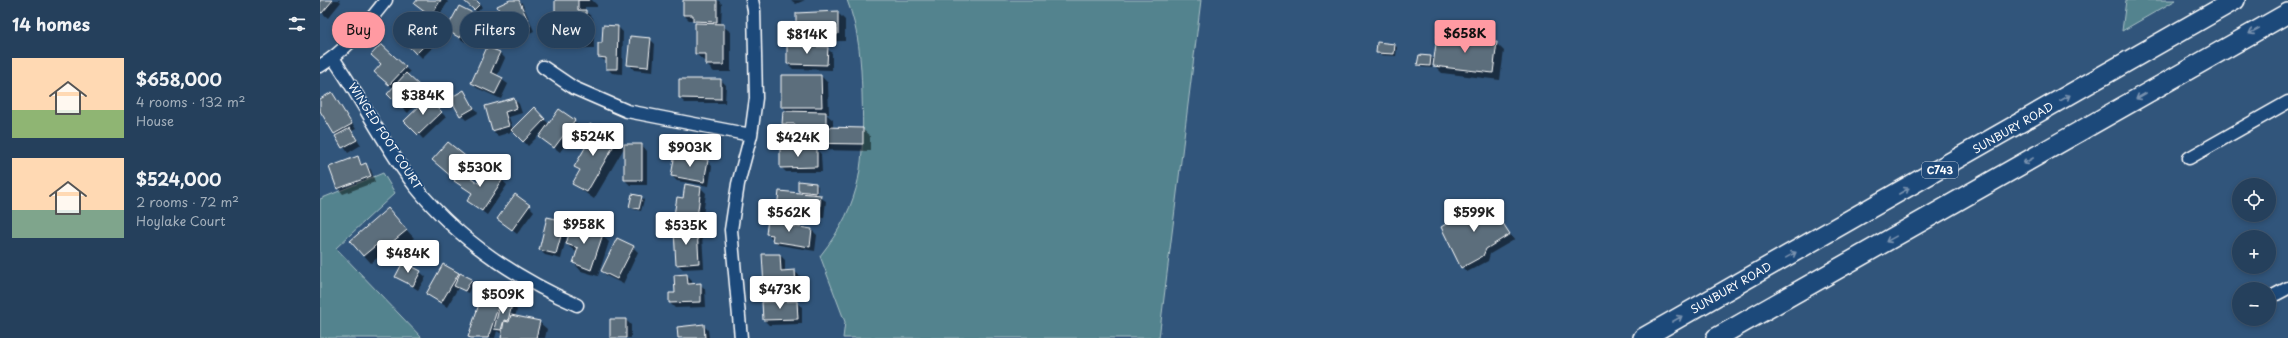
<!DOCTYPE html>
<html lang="en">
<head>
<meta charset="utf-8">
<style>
  body { margin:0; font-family:"Playpen Sans",sans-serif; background:#314b65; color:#f1f3f6; height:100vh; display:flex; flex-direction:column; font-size:15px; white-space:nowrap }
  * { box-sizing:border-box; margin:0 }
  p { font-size:13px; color:#a3afbb }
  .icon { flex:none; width:22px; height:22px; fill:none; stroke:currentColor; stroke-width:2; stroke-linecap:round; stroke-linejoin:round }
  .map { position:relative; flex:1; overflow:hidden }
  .side { display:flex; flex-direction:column; background:#25405c; width:320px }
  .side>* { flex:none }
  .hud { position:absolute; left:12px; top:12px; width:380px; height:36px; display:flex; gap:8px }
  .fabs { position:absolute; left:1912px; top:178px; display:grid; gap:8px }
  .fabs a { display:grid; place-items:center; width:44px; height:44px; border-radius:50%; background:#25405c; box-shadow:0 2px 6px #0003,0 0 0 1px #425972; font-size:20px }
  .price { position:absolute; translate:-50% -34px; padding:0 9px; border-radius:4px; background:#fff; color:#222; font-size:13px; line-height:26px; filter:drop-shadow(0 1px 2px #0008) }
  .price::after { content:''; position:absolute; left:50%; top:24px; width:12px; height:9px; margin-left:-6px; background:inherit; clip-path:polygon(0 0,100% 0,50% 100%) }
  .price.on { background:#ff9aa2; color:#111 }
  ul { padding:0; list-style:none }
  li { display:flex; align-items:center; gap:12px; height:100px; padding:0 12px }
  li span { display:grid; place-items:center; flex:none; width:112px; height:80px; border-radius:0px; color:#555 }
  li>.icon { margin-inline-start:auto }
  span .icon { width:48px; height:48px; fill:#fffc; stroke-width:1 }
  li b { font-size:17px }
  h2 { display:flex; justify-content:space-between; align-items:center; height:48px; padding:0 12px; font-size:17px }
  .tag { padding:0 14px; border-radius:18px; background:#25405c; box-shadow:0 2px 6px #0003,0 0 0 1px #425972; font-size:14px; line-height:36px }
  .tag.on { background:#ff9aa2; color:#111 }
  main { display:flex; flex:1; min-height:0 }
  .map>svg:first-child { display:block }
</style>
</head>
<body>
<main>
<section class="side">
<h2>14 homes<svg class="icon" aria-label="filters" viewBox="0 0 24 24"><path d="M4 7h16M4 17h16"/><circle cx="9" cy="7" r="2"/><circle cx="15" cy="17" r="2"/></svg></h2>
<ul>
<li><span style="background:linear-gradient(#ffd9b3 65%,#8fb573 0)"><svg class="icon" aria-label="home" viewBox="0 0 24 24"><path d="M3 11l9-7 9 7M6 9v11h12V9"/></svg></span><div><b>$658,000</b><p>4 rooms · 132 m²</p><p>House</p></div></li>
<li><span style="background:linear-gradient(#ffd9b3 65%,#7fa58c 0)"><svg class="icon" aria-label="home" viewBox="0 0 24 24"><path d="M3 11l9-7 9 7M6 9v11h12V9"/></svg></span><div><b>$524,000</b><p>2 rooms · 72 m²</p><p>Hoylake Court</p></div></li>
</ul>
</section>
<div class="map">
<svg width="1968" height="338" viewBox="0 0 1968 338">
  <rect width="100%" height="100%" fill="#31557b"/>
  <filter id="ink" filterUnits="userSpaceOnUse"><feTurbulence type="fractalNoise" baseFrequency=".025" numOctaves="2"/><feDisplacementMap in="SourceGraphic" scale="8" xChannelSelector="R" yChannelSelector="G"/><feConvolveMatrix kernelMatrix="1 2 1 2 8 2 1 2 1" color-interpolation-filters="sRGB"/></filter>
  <g filter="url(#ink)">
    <path fill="#53838e" stroke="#a9c1c6" d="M527 0H881L839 338H523L525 322 500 256C544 200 544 162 542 93 541 60 539 31 527 0Z
      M1806 0H1856L1802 31Z
      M63 173 75 193 16 248 102 338H0V199Z"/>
    <path fill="#0007" d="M0 0H19L21 2 8 18 0 11Z
      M98 0H126L128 2 116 20 95 4Z
      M144 0H154L162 7 157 12Z
      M192 0H199L202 3 214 31 195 40 190 34Z
      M236 0H272L277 5V7H265V11L273 18 274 48H264L256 40H244L236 32Z
      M364 0H398L402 4 401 25 411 32V72H394L387 65V61H384L376 54 378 24 374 20H369L364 15Z
      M471 0H485L476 4Z
      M140 7 158 19 145 42 127 30Z
      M517 12 525 20V41L469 42 462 35 477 24Z
      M95 18 118 42 102 58 79 34Z
      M284 26 298 27 303 32 302 74 292 73 287 68V62L279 57 283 44Z
      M330 39 335 44 333 72 314 70 309 64Z
      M1176 43 1184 51 1180 80 1122 73 1115 66Z
      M61 45 90 72 87 75 106 93 88 113 68 94 73 88 56 72 62 65Z
      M1074 45 1077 47 1076 56 1059 55 1057 52Z
      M168 48 180 53 185 58 177 76 188 84 181 99 157 88 152 83Z
      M507 48 512 53V70L473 69 468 64Z
      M1111 57 1113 59 1112 68 1100 67 1098 64Z
      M462 76H501L508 83 509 114H506L513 120V128L542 129 550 136V151L497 150 501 154 502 172H466L461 167 482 149 475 142 476 131H471L463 124 468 112 462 106Z
      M360 80H401L406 85 405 103H365L360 98Z
      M144 92 158 113 146 120 141 115Z
      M12 93 36 129 32 131 41 145 28 153 0 109V100Z
      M108 99 126 117 103 139 86 121Z
      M194 99 199 104 202 113 189 117 193 130 214 109 229 124 254 121 259 126 240 152 220 137 222 132 208 146 194 131 178 136 173 131 166 107Z
      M264 137 296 141 304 148 274 199 253 184 260 171 255 167 269 143Z
      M305 145H322L327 151V185H310L305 180Z
      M37 158 43 165H46L51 170 55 182 23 194 18 188Z
      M148 160 153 165 145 175 160 185 182 180 187 185 167 215 148 201 153 194 141 186 136 180 119 165Z
      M387 161 392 166 389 186 357 181 352 176Z
      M496 184 498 186V196L506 201 504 218 463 214 458 209 482 194 479 191Z
      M366 186 381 188 386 193 382 223 360 220 355 214 364 199Z
      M321 197 324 200 321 211 313 209 310 207Z
      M1167 200 1194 240 1170 254 1168 261 1147 272 1142 267Z
      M209 206 214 211 197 234 178 219Z
      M75 217 94 238 73 254 68 249 51 263 31 241Z
      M244 222 249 227 246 240 282 235 289 242 278 276 261 271 254 263 257 253 245 243 241 259 225 255 220 250Z
      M473 224 477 228 492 230 497 235 495 251 459 245 447 234Z
      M377 229 382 235 384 268 363 269 357 264Z
      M313 247 318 252 303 284 287 276 282 271Z
      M443 255H460L465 260V272L474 271 480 276V290L450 292 445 287Z
      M100 272 106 277 98 290 77 276Z
      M138 273 153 282 148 293 138 288 127 307 107 294Z
      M367 275 372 280V284H380L385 289 386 307 355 308 350 303Z
      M162 296 192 305 197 310 195 317 219 322 227 329 225 338H182V334L177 331 175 338H150Z
      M476 302 482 307V324L449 325 444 320V303Z
      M291 320H306L311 325V338H291Z
      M383 325 388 330 389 338H359Z"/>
    <path fill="#5b6e7c" stroke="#fff" d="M0 0H13L2 13 0 12Z
      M97 0H121L110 16 94 4Z
      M143 0H156L160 4 154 10Z
      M190 0H199L210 26 189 35 177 6Z
      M235 0H270H258V10H266L267 41H255V33H235Z
      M363 0H397V22L373 21V15H363Z
      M139 6 153 13 140 38 126 30Z
      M518 11V34L461 35V23H476V13Z
      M95 17 114 36 96 54 77 34Z
      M375 23 404 24V65H386V54H375Z
      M283 25 298 26 297 69H286V58L278 57V43H282Z
      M310 36 331 38 328 67 307 65Z
      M1117 36 1177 42 1173 73 1113 66Z
      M1057 42 1075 44 1074 54 1056 53Z
      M61 44 86 67 69 85 54 72 61 64 51 55Z
      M467 46 508 47 507 65 467 64Z
      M167 47 180 52 171 72 183 78 175 94 151 83Z
      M1099 55 1111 56 1110 66 1097 65Z
      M86 73 102 88 82 109 67 94Z
      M461 75H501L502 107H461Z
      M359 79H401V99L359 98Z
      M144 90 154 108 140 116 130 98Z
      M12 92 32 124 14 134 0 111V99Z
      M108 98 122 112 98 135 84 121Z
      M194 98 197 108 185 112 189 126 172 131 165 106Z
      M214 107 225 119 203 142 191 130Z
      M239 109 255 120 234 148 219 137Z
      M463 111 506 112V127L543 128V144L474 143 475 124H462Z
      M270 124 297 140 267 192 252 184 260 170 254 167 269 141 263 138Z
      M30 128 37 140 22 148 15 136Z
      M128 142 149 159 133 178 112 160Z
      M304 144H322V180H304Z
      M460 148H497V167L460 168Z
      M355 154 388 160 384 182 351 176Z
      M38 156 41 165 46 163 51 176 17 189 9 167Z
      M169 170 183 179 162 211 147 201 152 193 134 181 141 171 160 184Z
      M478 181 496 183V193L478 191Z
      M365 184 381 187 377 218 354 215 357 197 363 198Z
      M459 191 501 195 499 214 457 209Z
      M195 194 210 205 192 230 177 219Z
      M312 194 322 196 319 209 309 207Z
      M1167 199 1190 234 1166 249 1163 256 1141 268 1121 227Z
      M68 208 87 230 65 248 60 242 43 256 30 241Z
      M227 217 245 221 236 254 219 250Z
      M448 219 474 223 473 226 492 229 490 247 452 241 453 235 446 234Z
      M252 224 283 234 271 270 253 263 258 248 246 244Z
      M377 228 379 263 356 265 354 230Z
      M297 238 314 246 297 279 281 271Z
      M442 254H460L461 271 475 270 476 286 444 287Z
      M83 262 101 271 93 286 75 277Z
      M123 264 139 273 121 303 106 294Z
      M140 273 152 279 145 291 134 286Z
      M367 274 368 284 381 283V302L349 303V293H355L354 275Z
      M162 295 180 301 168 338H151L148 337Z
      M181 301 192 304 188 321 184 320 181 330 174 329Z
      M477 301 478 319 443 320 442 302Z
      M191 315 220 321 216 338H181L184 321 189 322Z
      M290 319H306V338H290Z
      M384 324 385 338H358L357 327Z"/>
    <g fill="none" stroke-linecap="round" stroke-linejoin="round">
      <g stroke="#fff" stroke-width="15">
        <path id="street" d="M13 58C42 99 64 146 95 186 138 240 194 277 257 305
          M0 66C27 50 47 24 66 0
          M223 67 254 88 307 111 431 135
          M1869 158 1968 102
          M1949 298 1968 288
          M421 338 411 230 418 184 431 135 436 98 434 10 432 0"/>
      </g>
      <g stroke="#fff" stroke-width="22">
        <path id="primary" d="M1323 338 1915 0
          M1396 338 1968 13"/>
      </g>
      <use href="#street" stroke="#1f4a7a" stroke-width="12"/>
      <use href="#primary" stroke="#1f4a7a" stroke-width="19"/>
    </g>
    <defs><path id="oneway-shaft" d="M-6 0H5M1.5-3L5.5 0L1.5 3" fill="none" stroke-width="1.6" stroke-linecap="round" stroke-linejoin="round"/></defs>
    <g stroke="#7992af">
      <use href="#oneway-shaft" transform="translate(1934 31) rotate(151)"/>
      <use href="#oneway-shaft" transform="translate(1821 96) rotate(150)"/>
      <use href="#oneway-shaft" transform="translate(1745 98) rotate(-30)"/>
      <use href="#oneway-shaft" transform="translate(1708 161) rotate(150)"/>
      <use href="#oneway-shaft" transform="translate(1584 191) rotate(-30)"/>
      <use href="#oneway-shaft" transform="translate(1571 239) rotate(151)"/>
      <use href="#oneway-shaft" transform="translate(1471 255) rotate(-29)"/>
      <use href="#oneway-shaft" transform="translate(1357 319) rotate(-30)"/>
    </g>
  </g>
  <g text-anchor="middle" stroke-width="3.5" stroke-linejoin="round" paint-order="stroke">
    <rect fill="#1f4a7a" stroke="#bcc9d7" stroke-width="1" x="1602" y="162" width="36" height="16" rx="3"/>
    <g font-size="10" font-weight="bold" fill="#fff">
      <text x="1620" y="174">C743</text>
    </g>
    <g font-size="11" fill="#fff" stroke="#1f4a7a">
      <text transform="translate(1693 128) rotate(-30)" y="4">SUNBURY ROAD</text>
      <text transform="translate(65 136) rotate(57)" y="4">WINGED FOOT COURT</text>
      <text transform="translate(1411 288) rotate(-30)" y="4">SUNBURY ROAD</text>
    </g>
  </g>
</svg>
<div class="fabs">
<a><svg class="icon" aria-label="locate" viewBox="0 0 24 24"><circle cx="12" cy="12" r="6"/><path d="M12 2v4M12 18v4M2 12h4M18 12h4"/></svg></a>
<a>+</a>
<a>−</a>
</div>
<b class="price on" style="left:1145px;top:54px">$658K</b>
<b class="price" style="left:487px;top:55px">$814K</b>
<b class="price" style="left:103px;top:116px">$384K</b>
<b class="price" style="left:273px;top:157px">$524K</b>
<b class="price" style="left:478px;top:158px">$424K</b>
<b class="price" style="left:370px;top:168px">$903K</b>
<b class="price" style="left:160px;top:188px">$530K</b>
<b class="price" style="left:469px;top:233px">$562K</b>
<b class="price" style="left:1154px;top:233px">$599K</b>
<b class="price" style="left:264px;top:245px">$958K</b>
<b class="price" style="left:366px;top:246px">$535K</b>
<b class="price" style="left:88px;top:274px">$484K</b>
<b class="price" style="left:460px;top:310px">$473K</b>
<b class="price" style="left:183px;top:315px">$509K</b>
<div class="hud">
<a class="tag on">Buy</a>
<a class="tag">Rent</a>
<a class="tag">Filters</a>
<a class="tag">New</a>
</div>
</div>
</main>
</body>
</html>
